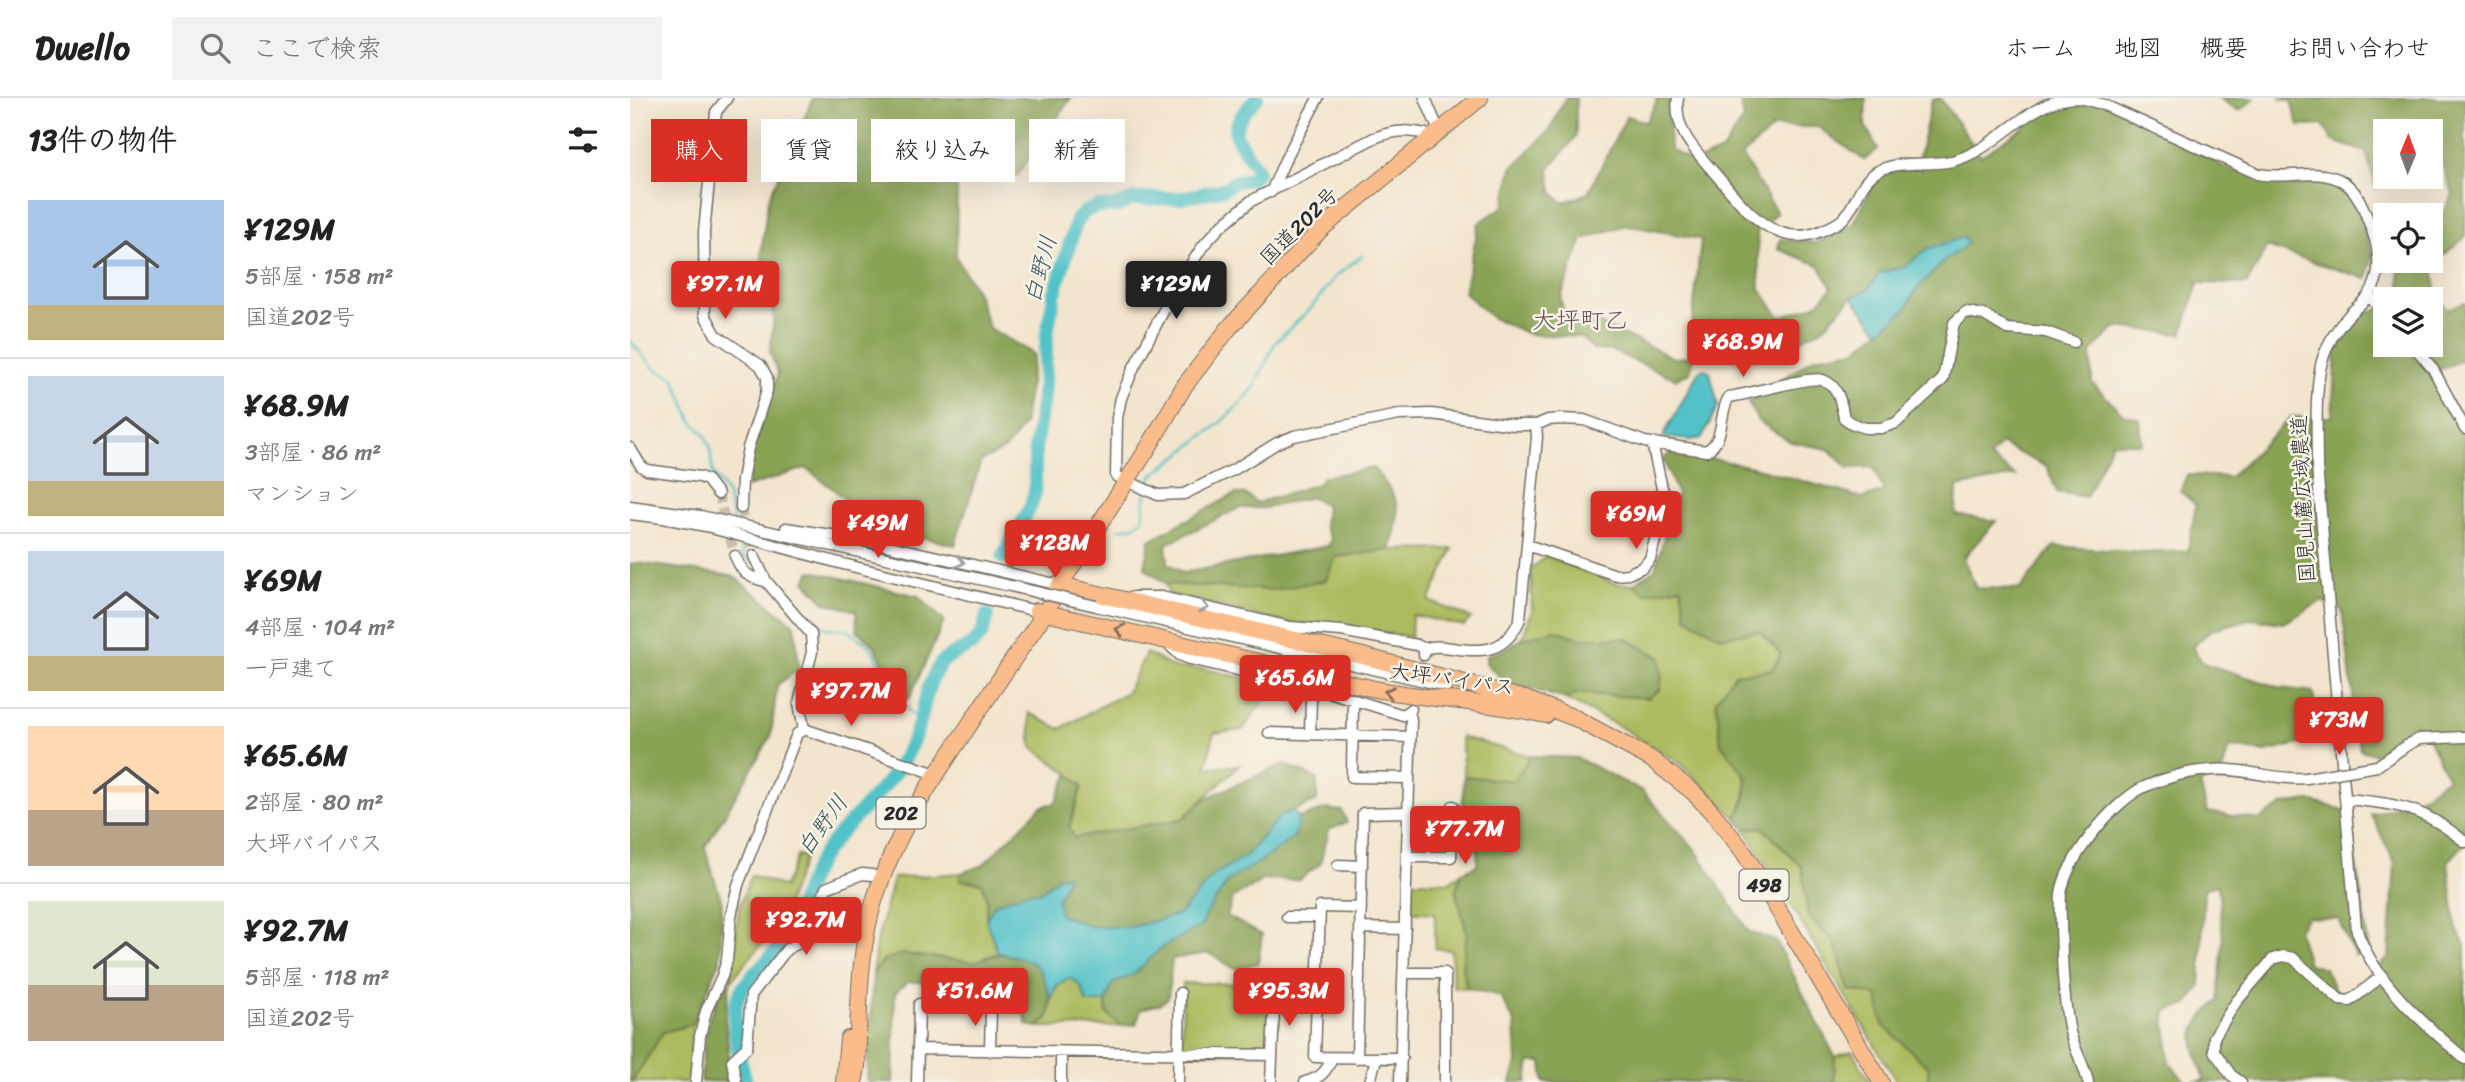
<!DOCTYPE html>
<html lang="ja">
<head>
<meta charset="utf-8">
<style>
  body { margin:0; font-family:Sriracha,"Klee One",sans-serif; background:#f2f2f2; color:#222; height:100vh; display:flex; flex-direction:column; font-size:26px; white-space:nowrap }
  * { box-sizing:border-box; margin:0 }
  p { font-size:23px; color:#767676 }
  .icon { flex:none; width:38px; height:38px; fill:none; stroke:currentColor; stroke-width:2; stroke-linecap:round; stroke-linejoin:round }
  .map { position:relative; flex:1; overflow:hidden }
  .side { display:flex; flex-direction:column; background:#fff; width:630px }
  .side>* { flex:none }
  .hud { position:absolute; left:21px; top:21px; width:665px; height:63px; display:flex; gap:14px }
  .needle { width:46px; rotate:1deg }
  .controls { position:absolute; left:1743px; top:21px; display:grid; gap:14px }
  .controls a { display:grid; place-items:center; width:70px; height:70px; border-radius:0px; background:#fff; box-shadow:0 7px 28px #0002; font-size:35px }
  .price { position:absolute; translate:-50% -60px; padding:0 16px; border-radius:7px; background:#d93025; color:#fff; font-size:23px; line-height:46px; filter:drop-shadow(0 2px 4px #0008) }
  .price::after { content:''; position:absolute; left:50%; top:42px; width:21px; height:16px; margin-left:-10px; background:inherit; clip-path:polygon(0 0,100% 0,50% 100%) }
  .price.active { background:#222; color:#fff }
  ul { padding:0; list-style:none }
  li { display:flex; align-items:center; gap:21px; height:175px; padding:0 28px }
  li+li { border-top:2px solid #e0e0e0 }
  li span { display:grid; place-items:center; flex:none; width:196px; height:140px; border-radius:0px; color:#555 }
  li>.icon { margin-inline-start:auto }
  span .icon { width:84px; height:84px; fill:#fffc; stroke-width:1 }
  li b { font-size:30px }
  h2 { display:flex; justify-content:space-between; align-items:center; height:84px; padding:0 28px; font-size:30px }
  .tag { padding:0 24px; border-radius:0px; background:#fff; box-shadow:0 7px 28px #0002; font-size:24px; line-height:63px }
  .tag.active { background:#d93025; color:#fff }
  header { display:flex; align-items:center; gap:42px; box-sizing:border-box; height:98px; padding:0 35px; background:#fff; border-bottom:2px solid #e0e0e0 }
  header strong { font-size:33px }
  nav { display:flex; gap:38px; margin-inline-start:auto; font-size:24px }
  .search { width:490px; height:63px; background:#f2f2f2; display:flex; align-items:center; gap:18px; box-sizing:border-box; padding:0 24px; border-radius:0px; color:#767676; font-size:26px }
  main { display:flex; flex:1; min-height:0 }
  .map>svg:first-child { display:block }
</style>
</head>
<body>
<header>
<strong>Dwello</strong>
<div class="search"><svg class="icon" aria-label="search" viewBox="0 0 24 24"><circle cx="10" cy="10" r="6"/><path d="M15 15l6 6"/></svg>ここで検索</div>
<nav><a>ホーム</a><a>地図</a><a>概要</a><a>お問い合わせ</a></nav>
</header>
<main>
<section class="side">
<h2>13件の物件<svg class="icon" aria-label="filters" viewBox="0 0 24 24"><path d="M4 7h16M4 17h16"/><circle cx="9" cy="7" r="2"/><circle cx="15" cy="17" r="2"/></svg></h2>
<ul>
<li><span style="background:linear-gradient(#a9c7e8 75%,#c2b280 0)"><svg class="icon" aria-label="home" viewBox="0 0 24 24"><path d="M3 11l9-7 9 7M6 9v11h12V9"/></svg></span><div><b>¥129M</b><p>5部屋 · 158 m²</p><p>国道202号</p></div></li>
<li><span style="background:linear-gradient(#c9d6e8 75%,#c2b280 0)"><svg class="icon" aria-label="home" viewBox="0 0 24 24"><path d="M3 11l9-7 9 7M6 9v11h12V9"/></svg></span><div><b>¥68.9M</b><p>3部屋 · 86 m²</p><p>マンション</p></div></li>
<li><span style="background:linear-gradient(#c9d6e8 75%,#c2b280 0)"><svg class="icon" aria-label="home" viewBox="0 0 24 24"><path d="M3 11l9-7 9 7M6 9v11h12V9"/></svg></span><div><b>¥69M</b><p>4部屋 · 104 m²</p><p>一戸建て</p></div></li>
<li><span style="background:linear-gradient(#ffd9b3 60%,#b9a48a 0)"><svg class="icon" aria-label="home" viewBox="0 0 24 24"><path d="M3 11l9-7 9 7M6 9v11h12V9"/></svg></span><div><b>¥65.6M</b><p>2部屋 · 80 m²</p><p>大坪バイパス</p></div></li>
<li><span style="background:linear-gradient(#dfe7d0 60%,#b9a48a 0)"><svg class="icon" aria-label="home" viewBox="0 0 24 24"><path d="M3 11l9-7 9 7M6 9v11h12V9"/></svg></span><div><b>¥92.7M</b><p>5部屋 · 118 m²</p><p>国道202号</p></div></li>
</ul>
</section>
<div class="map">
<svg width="1835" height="984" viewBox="0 0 1835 984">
  <rect width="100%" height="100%" fill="#f7f3e8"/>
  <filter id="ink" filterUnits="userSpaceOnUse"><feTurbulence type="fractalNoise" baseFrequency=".0143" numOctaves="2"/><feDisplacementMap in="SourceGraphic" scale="14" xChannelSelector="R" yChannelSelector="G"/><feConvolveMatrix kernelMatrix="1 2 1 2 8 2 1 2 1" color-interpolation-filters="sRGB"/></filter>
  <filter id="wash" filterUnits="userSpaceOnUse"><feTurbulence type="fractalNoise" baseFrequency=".00686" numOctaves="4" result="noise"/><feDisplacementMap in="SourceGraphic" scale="28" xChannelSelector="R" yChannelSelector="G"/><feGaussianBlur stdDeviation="1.57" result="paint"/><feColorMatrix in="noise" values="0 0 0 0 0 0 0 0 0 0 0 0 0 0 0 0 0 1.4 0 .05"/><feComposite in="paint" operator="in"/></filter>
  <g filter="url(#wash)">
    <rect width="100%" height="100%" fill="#f3e5cd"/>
    <path fill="#acbb5e" stroke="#6c7344" stroke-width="2" d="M823 451 799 503 841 520 834 528 782 517 781 539 708 528 658 525 539 496 536 486 644 492 706 459 760 452Z
      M916 458 986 486H1003L1015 495 1051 489 1091 539 1129 532 1151 556 1142 572 1105 576 1091 646C1115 677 1126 681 1106 720L1050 665 987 627 936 601 947 595 1019 600 995 540H950L925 532 892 541 902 513 901 471Z
      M516 555 544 570 574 571 645 587 612 632 584 635 576 670 609 667 552 721 444 740 439 730 452 688 439 676 402 649 399 615 430 631 497 594Z
      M831 639 901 658 883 683 834 678Z
      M1132 729 1172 769 1178 818 1205 845 1219 892 1247 897 1254 927 1299 970 1297 984H1267L1115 731Z
      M168 757 175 759 149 825 100 884 109 809 121 777 154 789Z
      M331 775V782L352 785 357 802 356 822 368 855 344 864 271 856 243 875 246 847 263 780Z
      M831 775 826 793 837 835 832 869 837 890 823 889 821 852 805 850V815L780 813 783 783 820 784Z
      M439 880C451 885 454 892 456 904H476L477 916 491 928 408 929 419 919C420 900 422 890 439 880Z
      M553 885 640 886 638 955 552 954Z
      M63 926 59 984H2L33 934Z
      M1222 953 1240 984H1204L1205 959Z"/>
    <path fill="#89a355" stroke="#5a6740" stroke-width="2" fill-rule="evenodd" d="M183 0H441L387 78 340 53 327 88 326 159 347 195 359 230 404 256 394 326 376 351 351 363 325 447 253 430 176 370 117 389 122 352 148 276 140 254 144 221 131 156 138 102Z
      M935 0H946V38L919 71 922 94 933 105 958 95 997 18 1016 24 1027 3 1026 0H1038L1040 51 1064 65 1092 53 1114 20 1109 0H1236L1235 27 1248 51 1234 62 1188 29H1144L1112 58 1147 115 1127 134 1130 191 1150 219 1186 207 1202 190 1189 167 1148 151 1150 141 1186 145 1223 127 1242 88 1264 64 1288 62 1302 2 1310 0 1351 58 1394 29 1417 5 1465 0 1475 2 1600 72 1650 79 1694 77 1723 97 1743 156 1737 181 1637 149 1617 186 1568 185 1552 236 1486 229 1461 254 1462 285 1493 316 1510 321 1512 346 1482 344 1456 399 1427 394 1417 369 1371 346 1359 359 1385 378 1327 389 1326 417 1366 423 1333 460 1346 490 1390 491 1424 448 1513 455 1558 453 1566 407 1550 393 1557 377 1600 379 1661 319H1702L1706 254 1732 217 1755 209V247H1801V201H1772L1768 163H1801V137L1823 97 1810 60 1801 61V33H1755V79H1769L1766 84 1746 90 1736 54 1703 43 1693 27 1669 28 1661 3 1650 0H1835V139L1803 166 1806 193 1817 211 1835 205V261L1801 275 1835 323V745L1818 764 1826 829 1835 848V984H1561L1575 982C1562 942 1554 934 1588 903L1593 842 1588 786 1574 791 1570 888 1558 907 1535 913 1539 965 1556 984H1297L1299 970 1253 927 1247 897 1219 892 1205 845 1178 818 1172 769 1132 729 1115 731 1106 720 1116 700 1117 679 1091 646 1086 602 1105 576 1142 572 1151 556 1129 533 1091 539 1056 519 1051 489 1015 495 1003 486 1025 471 1047 395 1033 361 1043 353 1123 369 1233 400 1254 393 1243 369 1219 370 1198 351 1161 344 1128 323 1118 304 1185 259 1226 252 1275 212 1286 192 1313 164 1337 146 1297 151 1275 169 1250 175 1238 192 1222 199 1192 231 1151 251 1102 247 1093 240 1076 245 1062 227 1071 141 996 127 953 141 930 201 937 224 968 225 1044 260 1065 258 1060 274 1046 281 982 253 964 252 951 239 898 236 861 219 834 194 849 125 874 108 882 70 920 32ZM1692 503 1712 512 1730 652 1745 656 1776 634H1795L1818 680 1784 703 1741 716 1765 765 1759 859 1717 896 1705 893 1695 870 1678 866 1668 832 1677 819 1708 821 1725 858 1739 852 1718 713 1680 703 1654 706 1629 722 1577 714 1570 685 1592 674 1599 649 1635 654 1699 639 1700 622 1685 614 1683 594 1651 590 1573 565 1562 549 1581 532 1619 521 1654 525Z
      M1589 0H1625L1609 13Z
      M743 370C772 405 772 409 760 452L706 459 696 482 644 492 536 486 515 470 520 442 605 396H615L627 405 688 386 693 379ZM682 399 696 407 694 428 701 441 698 448 553 475 538 465 536 446 609 410H635Z
      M8 465 103 478 165 527 169 571 147 587 141 638 75 750 92 805 90 863 63 926 33 934 2 984H0V466Z
      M181 473 288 498 314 523 279 601 269 598 244 547 227 532 226 513 195 504 175 483Z
      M925 532 950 540H995L1030 559 1032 578 1030 592 1018 600 947 595 936 601 875 584 856 565 857 557 869 554 892 541Z
      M901 658 947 660 1012 693 1065 751 1119 834 1146 843 1205 959 1204 984H914L912 964H900L897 984H881L887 965 885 925 870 898 837 890 832 869 837 835 826 793 831 775 847 767 848 725 832 718 834 678 883 683Z
      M654 666 687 681V703L649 719 617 757 584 777 550 816 502 829H463L430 817 427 801 437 781 428 779 410 794H397L365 806 356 822 357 802 352 785 330 782 331 775 352 768 411 709 425 705 439 676 452 688 439 729 444 740 552 721 578 699Z
      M696 711 712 713 717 724 699 732 690 766 669 782 635 781 603 800 597 818 632 837 628 865 605 871 579 855 542 861 538 900 530 906 511 911 506 926 491 928 477 916 476 904 482 886 505 875 531 850 572 827 576 816 599 782 628 765 664 739 669 720Z
      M271 856 344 864 368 856 399 861 414 876 420 900 419 919 408 929 396 927 394 890 385 879H374L361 889 316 892 305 884H277L265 895 263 984H237L243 875 254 862Z
      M100 884 95 920 102 983 71 984C74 946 73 913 100 884Z"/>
    <path fill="#53c2c8" stroke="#3f767a" stroke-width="2" d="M1334 139 1337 146 1313 164 1286 192 1275 212 1249 233 1222 199 1238 192 1250 175 1275 169 1297 151Z
      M1074 271 1080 274 1088 308 1072 340 1060 342 1033 339 1069 273Z
      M662 712 669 720 664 739 628 765 599 782 576 816 572 827 531 850 505 875 482 886 476 904H456C454 892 451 885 439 880L427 887 420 900C410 863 404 862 368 855L356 822 365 806 397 794H410L428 779 436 777 437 781 427 801 430 817 463 829H502L550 816 584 777 617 757 649 719Z"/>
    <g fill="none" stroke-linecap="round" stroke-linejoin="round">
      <path stroke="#53c2c8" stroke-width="2.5" d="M0 243 24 270 44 280 62 323 74 336 80 349 83 375 97 396 104 424
        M517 387 523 377 590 325 611 305 623 291 645 245 681 210 707 177 732 158
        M489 431 505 428 513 421 516 393
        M109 440 114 459 124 466
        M382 446C398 438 412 449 429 444 434 443 440 439 445 436
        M133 469 139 471 157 495 185 523 197 530 217 532 240 548 269 600 289 625"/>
      <path stroke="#53c2c8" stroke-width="14" d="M373 459 401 408 405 394V350L413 300 417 235 424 198 447 122 456 113 467 109 488 108 503 101 551 100 594 91 606 83 621 81 627 75V72C606 35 592 37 627 0
        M116 984C110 961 99 922 108 900 116 878 138 866 151 846 170 818 173 788 191 760 212 727 245 704 267 671 277 656 285 640 290 623 295 604 298 585 309 568 318 554 338 553 348 541 354 535 355 525 357 517"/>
    </g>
  </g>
  <g filter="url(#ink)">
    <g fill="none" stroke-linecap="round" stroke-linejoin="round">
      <path stroke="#cbc0ad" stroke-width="10" stroke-dasharray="10 5" stroke-linecap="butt" d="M88 396 105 458
        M111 410 124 458"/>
      <g stroke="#716c64" stroke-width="13">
        <path id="minor" d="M97 0 86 14 74 134 75 217 86 237 130 267 137 279V292L118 350 112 382 111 410
          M795 0 809 33
          M1048 0C1043 33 1067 54 1087 78 1113 108 1145 153 1191 133 1198 130 1208 126 1214 120 1227 105 1229 84 1248 73 1270 62 1298 68 1322 63 1369 52 1396 0 1449 0 1457 1 1466 5 1474 7L1628 76C1655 82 1687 69 1712 83 1726 91 1733 108 1738 122 1748 145 1755 176 1738 198 1733 205 1725 210 1719 217 1709 228 1699 242 1694 257 1684 283 1687 339 1687 368L1726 830C1743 883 1794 926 1835 961
          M804 38C780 32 767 31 744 40L621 103 590 129 573 148 546 189 504 269 491 300 487 320 486 378 528 397 554 396 605 371 647 345 664 338 769 317 801 316 884 327H906L918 322 931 321 954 322 1015 344 1076 353C1096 342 1088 316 1099 299 1118 297 1181 277 1193 282 1209 288 1211 305 1214 320L1221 325 1235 330H1251L1266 325 1313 281 1324 225 1336 214 1354 217 1377 231 1416 234 1444 244
          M641 94 655 62 688 0
          M1739 198 1755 216
          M1783 247 1803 271 1835 331
          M0 350 11 368 17 372 70 379 77 382 88 396
          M0 408 70 418 376 487
          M0 416 33 420 92 431
          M156 430 233 442 430 487
          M85 431 213 466 406 513
          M897 447 986 477 998 476 1013 469 1020 461 1035 404 1022 345
          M105 458C112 474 117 480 136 483
          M124 458 136 483 181 536 182 554 169 605 174 631
          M503 499H532L660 529 711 533 787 547 795 551 794 557
          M466 508 817 588
          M537 545 550 557 560 561 689 591 773 617 781 611
          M795 551C803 547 812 549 822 550 853 555 876 554 890 521L907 339 906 327
          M723 601 722 679 779 680
          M174 631 306 676
          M639 635 780 639
          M680 636 681 599
          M1747 668 1779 646 1789 641 1835 639
          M1715 701C1768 706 1793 709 1835 744
          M777 759H821L823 708
          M708 767 732 768
          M731 810 690 809 685 959 772 960
          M657 819H689
          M731 830 775 831
          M774 875H815V984
          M288 951 289 906
          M360 953 361 909
          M727 960 733 715 778 714
          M66 984 70 938 76 913 92 878 97 862 101 818 108 787 167 636 174 631
          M106 984 102 963 117 949 121 897 157 851 192 833 191 805 196 790 232 776 242 777
          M287 984 288 951 642 957
          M431 984V955
          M548 984 550 895
          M641 984 645 887 687 886
          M675 984C691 980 696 974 702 960
          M740 984 746 960
          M770 984 781 621 779 614
          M1458 984C1454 965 1442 948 1439 929 1433 896 1432 861 1431 828 1431 818 1430 806 1431 796 1436 761 1483 704 1514 689 1534 680 1560 673 1581 672 1614 669 1645 683 1677 680
          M1611 984 1601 977 1584 953V939L1606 904 1643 861 1653 858 1663 860 1710 902 1720 903 1752 878"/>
      </g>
      <g stroke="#716c64" stroke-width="18">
        <path id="highway" d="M430 487 729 557 895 601 945 620 1021 661 1063 694 1081 713 1113 753 1251 984
          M407 513 745 591C802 602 860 604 916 617
          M214 984 218 941
          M224 984 227 970C229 921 228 870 239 822 256 750 297 689 338 629 363 591 389 553 415 515L430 487 518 350 555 287 599 230 691 131 850 0"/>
      </g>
      <use href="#minor" stroke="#fff" stroke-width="10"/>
      <use href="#highway" stroke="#fabc8b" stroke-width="16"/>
      <g stroke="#716c64" stroke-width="13" stroke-linecap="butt">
        <path id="minor-bridge" d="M376 487 466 508
          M1677 680 1747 668"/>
      </g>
      <use href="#minor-bridge" stroke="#fff" stroke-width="10"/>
    </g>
    <defs><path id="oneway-chevron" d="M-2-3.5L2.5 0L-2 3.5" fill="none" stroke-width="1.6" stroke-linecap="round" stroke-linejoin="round" transform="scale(1.75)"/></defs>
    <g stroke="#a0a0a0">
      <use href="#oneway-chevron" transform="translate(330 464) rotate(13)"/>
      <use href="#oneway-chevron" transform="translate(574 509) rotate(13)"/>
    </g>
    <g stroke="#886c56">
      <use href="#oneway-chevron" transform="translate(490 532) rotate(-167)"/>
      <use href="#oneway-chevron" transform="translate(759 594) rotate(-169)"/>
    </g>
  </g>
  <g text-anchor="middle" stroke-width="5" stroke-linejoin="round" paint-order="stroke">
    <g fill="#f7f3e8" stroke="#686764" stroke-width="2">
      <rect x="246.5" y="699.5" width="49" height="31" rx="5"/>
      <rect x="1109.5" y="771.5" width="49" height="31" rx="5"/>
    </g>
    <g font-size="19" font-weight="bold" fill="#2b2b2b">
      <text x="271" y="722">202</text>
      <text x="1134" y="794">498</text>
    </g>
    <g font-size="21" fill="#2b2b2b" stroke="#f7f3e8">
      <text transform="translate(669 128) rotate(-45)" y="7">国道202号</text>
      <text transform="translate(1673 401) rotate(-93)" y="7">国見山麓広域農道</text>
      <text transform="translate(822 581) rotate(8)" y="7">大坪バイパス</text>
    </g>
    <g font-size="23" font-style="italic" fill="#37585a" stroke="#f7f3e8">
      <text transform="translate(410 171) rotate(-75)" y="8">白野川</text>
      <text transform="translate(192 727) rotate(-54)" y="8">白野川</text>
    </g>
    <g font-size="24" fill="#6b5059" stroke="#f7f3e8">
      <text x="950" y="230">大坪町乙</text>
    </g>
  </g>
</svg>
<div class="controls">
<a><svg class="needle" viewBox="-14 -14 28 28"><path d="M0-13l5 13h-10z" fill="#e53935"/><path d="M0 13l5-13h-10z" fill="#767676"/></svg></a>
<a><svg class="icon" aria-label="locate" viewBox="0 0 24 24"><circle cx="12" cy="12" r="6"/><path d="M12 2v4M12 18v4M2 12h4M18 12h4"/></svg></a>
<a><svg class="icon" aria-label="layers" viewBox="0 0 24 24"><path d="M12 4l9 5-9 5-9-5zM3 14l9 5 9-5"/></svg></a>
</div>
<b class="price" style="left:95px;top:223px">¥97.1M</b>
<b class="price active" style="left:546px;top:223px">¥129M</b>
<b class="price" style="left:1113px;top:281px">¥68.9M</b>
<b class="price" style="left:1006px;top:453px">¥69M</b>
<b class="price" style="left:248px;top:462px">¥49M</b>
<b class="price" style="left:425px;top:482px">¥128M</b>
<b class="price" style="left:665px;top:617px">¥65.6M</b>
<b class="price" style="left:221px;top:630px">¥97.7M</b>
<b class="price" style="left:1709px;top:659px">¥73M</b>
<b class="price" style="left:835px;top:768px">¥77.7M</b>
<b class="price" style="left:176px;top:859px">¥92.7M</b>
<b class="price" style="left:345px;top:930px">¥51.6M</b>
<b class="price" style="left:659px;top:930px">¥95.3M</b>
<div class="hud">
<a class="tag active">購入</a>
<a class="tag">賃貸</a>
<a class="tag">絞り込み</a>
<a class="tag">新着</a>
</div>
</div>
</main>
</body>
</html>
